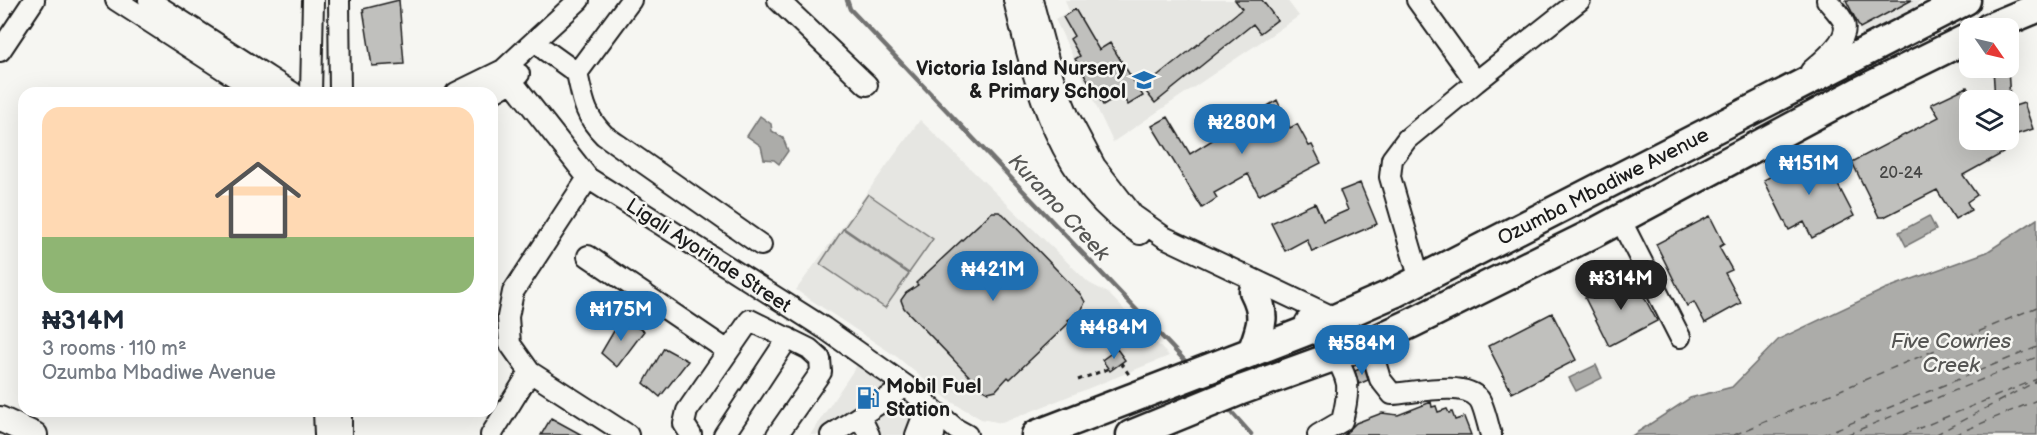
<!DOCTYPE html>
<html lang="en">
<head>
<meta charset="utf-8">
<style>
  body { margin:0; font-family:"Balsamiq Sans",sans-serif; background:#f2f2f3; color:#1f2937; height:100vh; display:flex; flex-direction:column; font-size:22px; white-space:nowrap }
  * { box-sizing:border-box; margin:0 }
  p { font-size:20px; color:#747a83 }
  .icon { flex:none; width:33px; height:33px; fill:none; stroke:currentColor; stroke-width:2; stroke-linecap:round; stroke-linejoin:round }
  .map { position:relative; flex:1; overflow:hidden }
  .side { position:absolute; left:18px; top:87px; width:480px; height:330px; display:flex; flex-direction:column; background:#fff; border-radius:18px; box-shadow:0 6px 24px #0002 }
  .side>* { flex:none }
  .needle { width:39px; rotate:124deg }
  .fabs { position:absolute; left:1959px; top:18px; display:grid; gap:12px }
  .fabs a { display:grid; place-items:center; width:60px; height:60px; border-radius:12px; background:#fff; box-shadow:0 6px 24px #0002; font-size:30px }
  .price { position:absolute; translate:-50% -51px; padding:0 14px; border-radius:21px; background:#1f6fb2; color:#fff; font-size:20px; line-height:39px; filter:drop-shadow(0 2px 3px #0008) }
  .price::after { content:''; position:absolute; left:50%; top:36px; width:18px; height:14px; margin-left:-9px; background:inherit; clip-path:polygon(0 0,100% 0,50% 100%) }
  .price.selected { background:#222; color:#fff }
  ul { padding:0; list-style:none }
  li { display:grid; align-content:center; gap:12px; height:318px; padding:0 24px }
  li span { display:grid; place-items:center; height:186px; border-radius:18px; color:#555 }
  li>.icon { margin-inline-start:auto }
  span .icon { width:108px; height:108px; fill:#fffc; stroke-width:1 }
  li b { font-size:26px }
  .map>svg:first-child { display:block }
</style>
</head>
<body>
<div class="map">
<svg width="2037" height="435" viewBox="0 0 2037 435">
  <rect width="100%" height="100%" fill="#f6f6f2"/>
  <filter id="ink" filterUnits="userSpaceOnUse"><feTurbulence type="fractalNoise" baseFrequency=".0167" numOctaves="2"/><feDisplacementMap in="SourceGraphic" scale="12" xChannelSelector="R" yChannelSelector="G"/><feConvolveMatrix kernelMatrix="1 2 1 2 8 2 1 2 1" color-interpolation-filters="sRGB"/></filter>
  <g filter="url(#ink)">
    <path fill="#e6e6e2" d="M1065 0H1287L1299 16 1113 142 1055 19 1069 11Z
      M1836 0H1921L1915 8 1862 34Z
      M920 120 1089 283 1108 293 1169 356 1002 423 981 419 950 401 897 357 796 290Z
      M857 365 881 381 907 404 918 417 925 435H810Z"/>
    <path fill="#d6d6d2" stroke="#797977" stroke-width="1.5" d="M868 194 933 239 909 273 844 228Z
      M843 229 909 274 885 308 820 264Z"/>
    <path fill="#acaca9" stroke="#727271" stroke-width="1.5" d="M760 116 771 124 772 131 783 138 788 151 779 164 774 160 764 159 761 146 747 136Z
      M1929 216 1936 230 1906 246 1899 232Z
      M2037 219V435H1633L1690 398 1732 387 1779 339 1885 289 1987 252Z
      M1596 365 1602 378 1576 391 1569 378Z"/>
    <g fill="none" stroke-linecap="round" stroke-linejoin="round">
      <path stroke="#727271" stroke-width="4.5" d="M847 0 850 9 1189 365
        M1227 407 1251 434"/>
      <path stroke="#565654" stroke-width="1.5" stroke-dasharray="8 6" stroke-linecap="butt" d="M1734 435 2037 307
        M1822 435 2037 347
        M1846 435 2037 357
        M1903 435 2037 379
        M1935 435 2037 381
        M1954 435 2037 400"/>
    </g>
    <path fill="#c0c0bd" stroke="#1c1c1c" stroke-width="1.5" d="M399 0 404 64 372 66 363 9Z
      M1235 0H1262L1277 20 1260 33 1253 24 1155 103 1143 88 1242 9Z
      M1846 0H1912L1860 28Z
      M1075 9 1099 50 1110 43 1143 96 1128 105 1121 94 1103 105 1075 59 1080 56 1070 39 1074 36 1063 17Z
      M1993 68H2008L2010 100H1995Z
      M1967 87 1974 100H1970V140H1995L2003 153 1963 175 1977 195 1967 202 1971 210 1955 219 1937 190 1884 217H1879L1852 162 1939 117 1931 104Z
      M1277 100 1290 128 1297 124 1309 146 1312 145 1321 163 1259 195 1248 174 1214 193 1217 198 1202 208 1152 126 1168 117 1190 154Z
      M2024 103 2033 129 2008 137V108Z
      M1820 150 1854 216 1812 238 1804 222 1789 230 1764 180Z
      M1360 183 1377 224 1312 252 1307 239 1285 251 1271 223 1315 203 1323 221 1348 210 1340 191Z
      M992 212H999L1003 214 1081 295 1085 302 1081 312 1068 320 1070 322 1010 379 1008 377 996 390 988 392 981 388 975 377 972 379 904 308 901 300 906 293 918 285 916 283Z
      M1710 216 1724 244 1719 247 1732 270 1725 273 1741 303 1705 323 1694 302 1687 306 1656 244Z
      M1632 275 1657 321 1609 346 1585 298 1609 292Z
      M1552 313 1576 360 1512 393 1488 346Z
      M621 319 644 331 617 367 601 353Z
      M664 348 688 361 660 397 644 383Z
      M1117 349 1125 360 1110 371 1102 360Z
      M1364 367 1368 380 1359 384 1355 371Z
      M1431 402 1432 407 1436 406 1438 412 1447 409 1449 413 1452 412 1455 420 1464 417 1471 435H1344L1356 423 1382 413 1398 415Z
      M551 418 582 435H541Z"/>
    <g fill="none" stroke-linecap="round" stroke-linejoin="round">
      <g stroke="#1c1c1c" stroke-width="24">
        <path id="minor" d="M116 0 260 93
          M149 0 293 93
          M339 0 340 93
          M778 0 867 85
          M1014 0C1035 87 1059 184 1140 234
          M1032 0 1053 78 1069 117 1095 166 1133 215 1164 237 1335 318 1363 346 1375 362 1380 379 1392 394C1413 393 1465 380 1479 399 1484 405 1488 426 1491 435
          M1417 0 1476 82
          M545 50 577 73C583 99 584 115 604 135L761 245
          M0 51 34 0
          M503 70 588 178 824 328 906 386 956 429 967 435
          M1811 71C1822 61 1850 40 1844 23 1841 15 1832 7 1827 0
          M577 73 631 0
          M311 93 313 0
          M456 93 503 70 579 0
          M492 93 511 82 519 74
          M588 178 513 292 508 317 510 344 530 372 628 435
          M1620 219 1680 337
          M588 256 728 351
          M1420 280 1390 177 1392 159 1407 139 1476 82 1580 0
          M1306 321C1320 333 1344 366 1347 384 1348 397 1345 409 1342 421L1318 435
          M927 406 935 427 934 435
          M324 411 325 435
          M341 411V435
          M860 416 869 435
          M491 435 530 372
          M691 435 684 424 687 411 750 320 809 349 820 359 821 372 777 435
          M724 435 788 338
          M831 435 906 386
          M916 435 927 406"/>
      </g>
      <g stroke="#1c1c1c" stroke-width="28">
        <path id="major" d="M0 419 35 435"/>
      </g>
      <g stroke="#1c1c1c" stroke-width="33">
        <g id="highway">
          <path d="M1989 28 2037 8"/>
          <path d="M1252 352C1261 327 1267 316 1254 291"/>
          <path id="s1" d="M1036 435 1314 328 1394 293 1966 0"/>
          <path d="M1131 435 1241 390 1363 346 1412 323 1594 233 1858 92 1970 37"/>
        </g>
      </g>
      <path stroke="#1c1c1c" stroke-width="3" stroke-dasharray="4.5 4.5" stroke-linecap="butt" d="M1121 363 1130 376
        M1078 380 1113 367"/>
      <use href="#minor" stroke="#f6f6f2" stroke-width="20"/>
      <use href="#major" stroke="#f6f6f2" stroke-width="24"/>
      <use href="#highway" stroke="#f6f6f2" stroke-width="28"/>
    </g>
  </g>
  <defs>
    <g id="school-bare" transform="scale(1.8)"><path d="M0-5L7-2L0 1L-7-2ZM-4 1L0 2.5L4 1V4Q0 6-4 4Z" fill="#1f6fb2" stroke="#f6f6f2" stroke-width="2.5" paint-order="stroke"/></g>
    <g id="fuel-bare" transform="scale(1.8)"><path d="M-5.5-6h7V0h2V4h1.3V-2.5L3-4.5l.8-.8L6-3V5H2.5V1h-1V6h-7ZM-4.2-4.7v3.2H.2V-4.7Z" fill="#1f6fb2" stroke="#f6f6f2" stroke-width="2.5" paint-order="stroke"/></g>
  </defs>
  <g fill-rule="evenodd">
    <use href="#school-bare" x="1144" y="80"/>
    <use href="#fuel-bare" x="868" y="398"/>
  </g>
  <g text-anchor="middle" stroke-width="5" stroke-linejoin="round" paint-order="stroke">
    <g font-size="16" fill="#454544">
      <text x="1901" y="178">20-24</text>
    </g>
    <g font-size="20" font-weight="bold" fill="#1c1c1c" stroke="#f6f6f2" text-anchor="end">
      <text x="1126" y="75">Victoria Island Nursery<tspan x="1126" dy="23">&amp; Primary School</tspan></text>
      <text x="886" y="393" text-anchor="start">Mobil Fuel<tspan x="886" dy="23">Station</tspan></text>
    </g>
    <g font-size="20" fill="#1c1c1c" stroke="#f6f6f2">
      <text dy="7" stroke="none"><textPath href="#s1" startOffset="620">Ozumba Mbadiwe Avenue</textPath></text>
      <text transform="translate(709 255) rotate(33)" y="7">Ligali Ayorinde Street</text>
    </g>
    <g font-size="21" font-style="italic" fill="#565654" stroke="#f6f6f2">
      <text transform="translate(1059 207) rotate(47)" y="7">Kuramo Creek</text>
      <text x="1951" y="348">Five Cowries<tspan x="1951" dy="24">Creek</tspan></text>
    </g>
  </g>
</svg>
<div class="fabs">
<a><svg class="needle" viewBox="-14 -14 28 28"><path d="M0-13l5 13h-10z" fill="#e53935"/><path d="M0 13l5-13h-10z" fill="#747a83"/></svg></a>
<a><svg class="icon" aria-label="layers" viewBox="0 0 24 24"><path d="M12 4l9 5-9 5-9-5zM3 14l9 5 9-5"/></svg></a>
</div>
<b class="price" style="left:1242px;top:155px">₦280M</b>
<b class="price" style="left:1809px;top:196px">₦151M</b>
<b class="price" style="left:993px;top:302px">₦421M</b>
<b class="price selected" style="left:1621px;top:311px">₦314M</b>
<b class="price" style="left:621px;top:342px">₦175M</b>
<b class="price" style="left:1114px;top:360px">₦484M</b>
<b class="price" style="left:1362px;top:376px">₦584M</b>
<section class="side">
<ul>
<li><span style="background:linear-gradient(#ffd9b3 70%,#8fb573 0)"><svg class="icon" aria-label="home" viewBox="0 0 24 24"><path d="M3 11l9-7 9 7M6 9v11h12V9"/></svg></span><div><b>₦314M</b><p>3 rooms · 110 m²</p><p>Ozumba Mbadiwe Avenue</p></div></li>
</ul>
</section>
</div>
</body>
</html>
